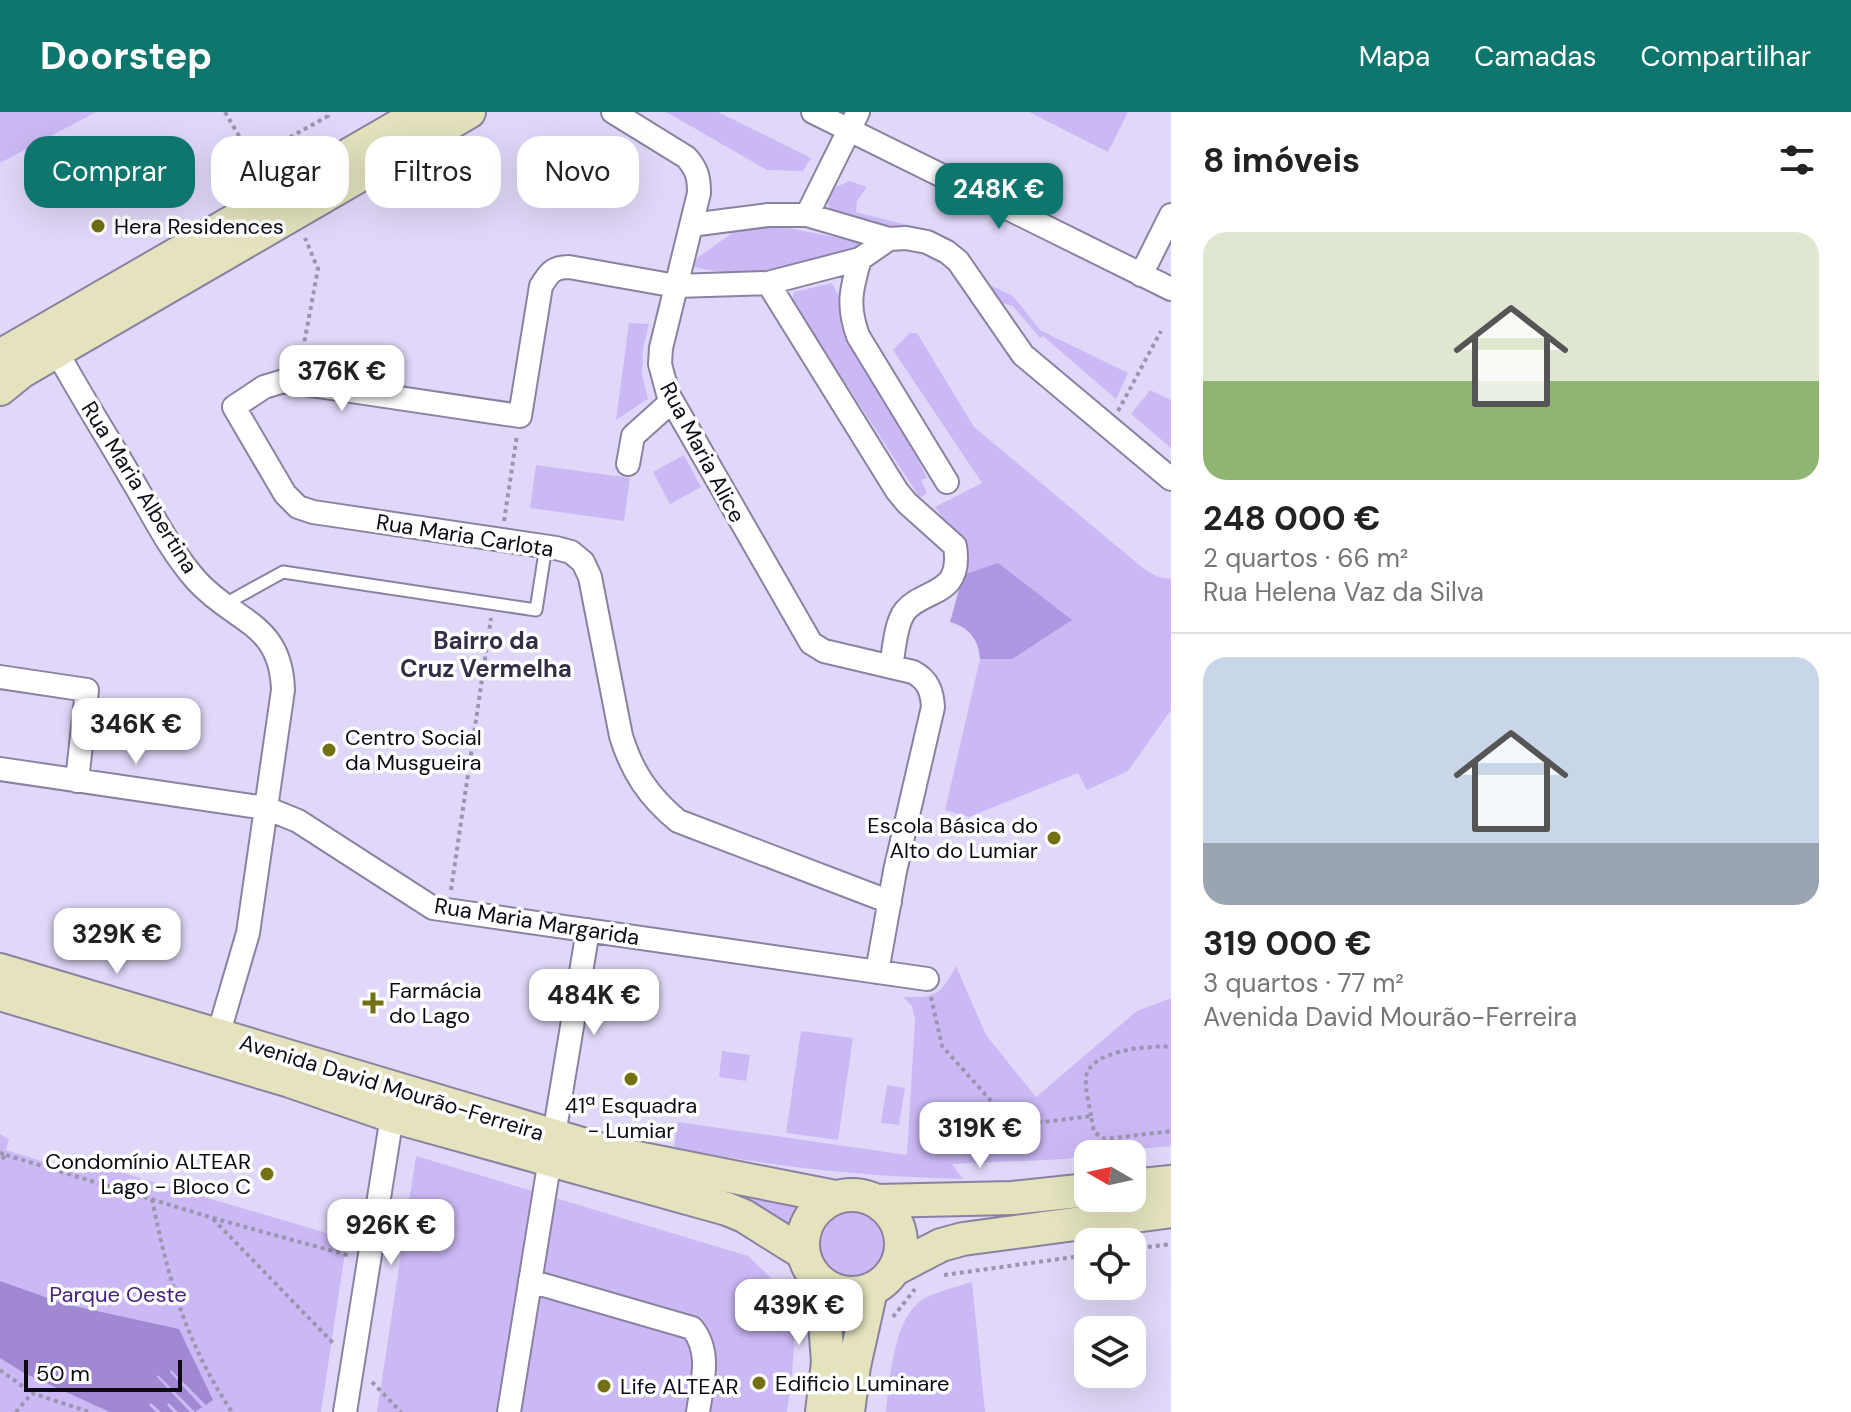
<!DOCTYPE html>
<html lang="pt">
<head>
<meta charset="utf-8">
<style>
  body { margin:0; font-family:"DM Sans",sans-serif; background:#f6f6f6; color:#222; height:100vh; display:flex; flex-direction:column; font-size:30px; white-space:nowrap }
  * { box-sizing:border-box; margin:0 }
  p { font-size:26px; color:#767676 }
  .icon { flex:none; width:44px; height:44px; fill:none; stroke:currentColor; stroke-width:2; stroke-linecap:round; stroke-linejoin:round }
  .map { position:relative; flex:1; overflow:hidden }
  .panel { display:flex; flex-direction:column; background:#fff; width:680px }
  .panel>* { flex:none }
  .hud { position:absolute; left:24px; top:24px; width:760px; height:72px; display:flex; gap:16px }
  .needle { width:52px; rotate:279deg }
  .tools { position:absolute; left:1074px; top:1028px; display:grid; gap:16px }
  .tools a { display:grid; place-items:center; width:72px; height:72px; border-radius:16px; background:#fff; box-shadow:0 8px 32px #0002; font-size:40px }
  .scale { position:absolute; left:24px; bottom:20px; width:158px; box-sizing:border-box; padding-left:8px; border:4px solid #0d0a15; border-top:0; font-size:22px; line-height:28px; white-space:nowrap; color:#0d0a15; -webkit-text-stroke:6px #fff; paint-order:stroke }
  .price { position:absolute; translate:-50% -68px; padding:0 18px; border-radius:16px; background:#fff; color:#222; font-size:26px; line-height:52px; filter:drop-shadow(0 2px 4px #0008) }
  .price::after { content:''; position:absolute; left:50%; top:48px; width:24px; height:18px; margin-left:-12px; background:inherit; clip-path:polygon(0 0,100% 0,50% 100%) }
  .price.current { background:#0f766e; color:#fff }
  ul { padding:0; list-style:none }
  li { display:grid; align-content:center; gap:16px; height:424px; padding:0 32px }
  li+li { border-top:2px solid #e0e0e0 }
  li span { display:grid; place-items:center; height:248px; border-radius:24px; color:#555 }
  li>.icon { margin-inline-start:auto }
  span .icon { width:144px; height:144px; fill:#fffc; stroke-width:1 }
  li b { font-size:34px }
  h2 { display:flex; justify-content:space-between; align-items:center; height:96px; padding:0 32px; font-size:34px }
  .pill { padding:0 28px; border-radius:24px; background:#fff; box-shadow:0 8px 32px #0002; font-size:28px; line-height:72px }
  .pill.current { background:#0f766e; color:#fff }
  header { display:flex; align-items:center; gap:48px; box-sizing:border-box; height:112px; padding:0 40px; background:#0f766e; color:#fff }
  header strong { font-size:38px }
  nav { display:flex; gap:44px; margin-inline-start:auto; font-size:28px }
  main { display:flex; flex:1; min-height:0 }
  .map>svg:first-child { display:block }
</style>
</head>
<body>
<header>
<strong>Doorstep</strong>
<nav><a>Mapa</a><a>Camadas</a><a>Compartilhar</a></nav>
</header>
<main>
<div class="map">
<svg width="1171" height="1300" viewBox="0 0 1171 1300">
  <rect width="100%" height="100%" fill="#e1d8f9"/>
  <path fill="#cbb9f5" d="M0 0H96L0 51Z
    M666 0H718L811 46 803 59 767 58Z
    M1029 0H1128L1108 40Z
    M849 69 867 75 857 89 856 100 911 114 913 120 855 105 844 106 831 100 827 90 834 76Z
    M761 113 778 114 860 130 853 140C801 151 747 169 694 155L697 146 735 119Z
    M832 171 927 366 921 368 927 381 920 386 792 189 794 180Z
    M992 174 1013 184 1040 218 1128 261 1116 287 1043 224 1040 226 1013 194 1001 191 991 181Z
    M629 211 649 212 643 237 642 263 648 287 616 308Z
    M910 221H917L974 315 1144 457 1158 465 1171 467V598L1128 659 1087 678 1078 661 969 705 945 698 980 547H1012L963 463 969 442 935 395 982 371 893 238Z
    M1150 278 1171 288V336L1131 302Z
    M684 343 701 375 670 392 653 360Z
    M536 353 630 366 624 409 530 396Z
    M956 854 986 923 1036 985 1137 899 1171 886V1034L1088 1042 1066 1047 952 1052 963 1067C865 1065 770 1055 674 1035L678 1010 907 1043 915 908 912 894 903 885C936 886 940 883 956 854Z
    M801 919 853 926 838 1028 786 1021Z
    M722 939 750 943 746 969 719 965Z
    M887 973 905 976 899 1013 881 1011Z
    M0 1022 9 1027 6 1038 84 1062 86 1050 347 1127 321 1300H0Z
    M416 1044 748 1144C757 1153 767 1161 775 1171 804 1208 792 1257 787 1300H377Z
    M737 1076 806 1091 793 1119 734 1091Z
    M813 1133a39 39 0 1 1 78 0a39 39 0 1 1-78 0Z
    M972 1170 985 1300H886C890 1269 893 1203 925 1186 939 1179 956 1175 972 1170Z"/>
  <path fill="#ae98e2" d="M998 451 1072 508 1012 547H980C979 528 969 515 950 510L963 463Z"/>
  <path fill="#a089d2" d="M0 1169 65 1192 179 1217 213 1288 206 1293 171 1258 170 1260 202 1295 195 1300 158 1263 157 1265 190 1300H178L169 1291 167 1293 173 1300H161L151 1291 149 1293 156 1300H110L24 1261 0 1246Z"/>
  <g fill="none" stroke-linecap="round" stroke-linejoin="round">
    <g stroke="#8a82a0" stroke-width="15">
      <path id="lane" d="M225 492 283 460 536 498 546 434"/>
    </g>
    <g stroke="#8a82a0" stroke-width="26">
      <path id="street" d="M613 0 686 45C697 57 699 65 699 81L661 236 660 252 668 282 811 531 824 539 913 560C928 568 932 579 933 595L895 759 877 860
        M813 0 1171 177
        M807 103 889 127
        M691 113 768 103H807L858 0
        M860 147C851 178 847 193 858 224L947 370
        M1141 163 1171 103
        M768 171 897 379 907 391 955 434C963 485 924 476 905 499 895 512 894 539 891 555
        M51 229C76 276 105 321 131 366 152 401 170 439 197 469 235 511 281 510 283 578L248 821 214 937
        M628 352 633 324 672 289
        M0 565 87 578 77 669
        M0 657 266 696 298 709 433 796 927 867
        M890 790 678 709C649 685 632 660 621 624L590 465 583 450 571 440 556 436 313 400 298 395 285 382 234 295 264 275 284 269 520 304 541 174C549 161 553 155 569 155L676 174 768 171 860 147 889 127 906 126 927 130 947 140 958 149 1023 243 1171 367
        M554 1023 588 818
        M530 1169 692 1216C712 1240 702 1271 698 1300
        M345 1300 392 1004
        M509 1300 550 1047"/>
    </g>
    <g stroke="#8a82a0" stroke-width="36">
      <path id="secondary" d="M0 244 423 0
        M0 277 21 260 469 0
        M0 858 612 1041 835 1085
        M0 882 290 969 392 1004 727 1097 744 1104 803 1141
        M1132 1074 1171 1070
        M803 1132a49 49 0 1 1 98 0a49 49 0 1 1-98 0Z
        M876 1089 1012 1086 1088 1078
        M895 1157 941 1133 963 1127 1171 1099
        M822 1300 828 1250 822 1172
        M848 1300 854 1254 871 1178"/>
    </g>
    <path stroke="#9c95af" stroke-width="4" stroke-dasharray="4 4" stroke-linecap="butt" d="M225 0 252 46 262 41 270 58
      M262 41 328 4 326 0
      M300 253 318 157 305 126
      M1118 299 1161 219
      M504 409 517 323
      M451 778 491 506
      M931 885 942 934 993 991 1004 999 1028 1009 1043 1010 1091 1004 1094 1020 1105 1027 1171 1019
      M1091 1004C1089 992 1085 977 1086 966 1088 938 1151 933 1171 935
      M0 1041 6 1043 0 1049
      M6 1043 213 1106 351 1144
      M152 1087C168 1167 186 1231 232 1300
      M213 1107 335 1233
      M1132 1137 1171 1132
      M944 1163 1088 1143
      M893 1205 915 1177
      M0 1258 32 1281
      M372 1270 401 1300
      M16 1300 32 1281 89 1300"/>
    <use href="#lane" stroke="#fff" stroke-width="11"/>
    <use href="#street" stroke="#fff" stroke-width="22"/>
    <use href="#secondary" stroke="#e4e3be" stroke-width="32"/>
  </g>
  <g fill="#737114" stroke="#fff" stroke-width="3">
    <circle cx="98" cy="114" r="8"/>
    <circle cx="329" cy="638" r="8"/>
    <circle cx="1054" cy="726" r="8"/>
    <path d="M369 879h8v8h8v8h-8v8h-8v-8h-8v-8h8z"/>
    <circle cx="631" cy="967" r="8"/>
    <circle cx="267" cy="1062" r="8"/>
    <circle cx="759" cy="1271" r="8"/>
    <circle cx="604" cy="1274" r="8"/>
  </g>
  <g text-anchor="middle" stroke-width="7" stroke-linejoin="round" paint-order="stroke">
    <g font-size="22" fill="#0d0a15" stroke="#fff" text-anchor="start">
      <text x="114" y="122">Hera Residences</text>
      <text x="345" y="633">Centro Social<tspan x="345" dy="25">da Musgueira</tspan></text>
      <text x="1038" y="721" text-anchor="end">Escola Básica do<tspan x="1038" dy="25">Alto do Lumiar</tspan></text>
      <text x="389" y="886">Farmácia<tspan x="389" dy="25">do Lago</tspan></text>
      <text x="631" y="1001" text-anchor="middle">41ª Esquadra<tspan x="631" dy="25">- Lumiar</tspan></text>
      <text x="251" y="1057" text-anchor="end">Condomínio ALTEAR<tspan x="251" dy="25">Lago - Bloco C</tspan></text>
      <text x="775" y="1279">Edificio Luminare</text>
      <text x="620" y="1282">Life ALTEAR</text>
    </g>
    <g font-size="22" fill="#0d0a15" stroke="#fff">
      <text transform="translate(703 340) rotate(62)" y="8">Rua Maria Alice</text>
      <text transform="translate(140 375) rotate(58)" y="8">Rua Maria Albertina</text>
      <text transform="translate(465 423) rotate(9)" y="8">Rua Maria Carlota</text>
      <text transform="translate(537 809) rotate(9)" y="8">Rua Maria Margarida</text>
      <text transform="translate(392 975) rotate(17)" y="8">Avenida David Mourão-Ferreira</text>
    </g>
    <g font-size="22" fill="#462278" stroke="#fff">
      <text x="118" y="1190">Parque Oeste</text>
    </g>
    <g font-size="24" font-weight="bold" fill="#352d46" stroke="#fff">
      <text x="486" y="537">Bairro da<tspan x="486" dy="28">Cruz Vermelha</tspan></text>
    </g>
  </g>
</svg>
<div class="tools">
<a><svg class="needle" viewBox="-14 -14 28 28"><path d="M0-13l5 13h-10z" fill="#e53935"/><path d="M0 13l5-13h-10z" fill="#767676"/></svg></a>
<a><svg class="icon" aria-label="locate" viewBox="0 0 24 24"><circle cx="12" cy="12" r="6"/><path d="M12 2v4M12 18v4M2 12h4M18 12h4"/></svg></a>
<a><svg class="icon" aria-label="layers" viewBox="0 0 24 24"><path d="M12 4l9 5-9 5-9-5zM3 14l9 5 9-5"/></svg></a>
</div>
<div class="scale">50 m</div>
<b class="price current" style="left:999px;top:119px">248K €</b>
<b class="price" style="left:342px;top:301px">376K €</b>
<b class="price" style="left:136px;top:654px">346K €</b>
<b class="price" style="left:117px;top:864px">329K €</b>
<b class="price" style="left:594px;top:925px">484K €</b>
<b class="price" style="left:980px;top:1058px">319K €</b>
<b class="price" style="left:391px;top:1155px">926K €</b>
<b class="price" style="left:799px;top:1235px">439K €</b>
<div class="hud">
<a class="pill current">Comprar</a>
<a class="pill">Alugar</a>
<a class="pill">Filtros</a>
<a class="pill">Novo</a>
</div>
</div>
<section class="panel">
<h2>8 imóveis<svg class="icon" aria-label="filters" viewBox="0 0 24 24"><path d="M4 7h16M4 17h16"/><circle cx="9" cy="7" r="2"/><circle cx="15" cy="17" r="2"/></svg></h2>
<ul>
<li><span style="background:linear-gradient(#dfe7d0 60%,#8fb573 0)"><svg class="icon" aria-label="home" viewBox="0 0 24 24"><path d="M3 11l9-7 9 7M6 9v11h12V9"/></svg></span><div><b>248 000 €</b><p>2 quartos · 66 m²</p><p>Rua Helena Vaz da Silva</p></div></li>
<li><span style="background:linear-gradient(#c9d6e8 75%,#9aa5b1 0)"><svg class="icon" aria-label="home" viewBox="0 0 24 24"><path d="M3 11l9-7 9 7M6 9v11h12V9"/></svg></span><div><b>319 000 €</b><p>3 quartos · 77 m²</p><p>Avenida David Mourão-Ferreira</p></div></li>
</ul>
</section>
</main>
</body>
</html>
